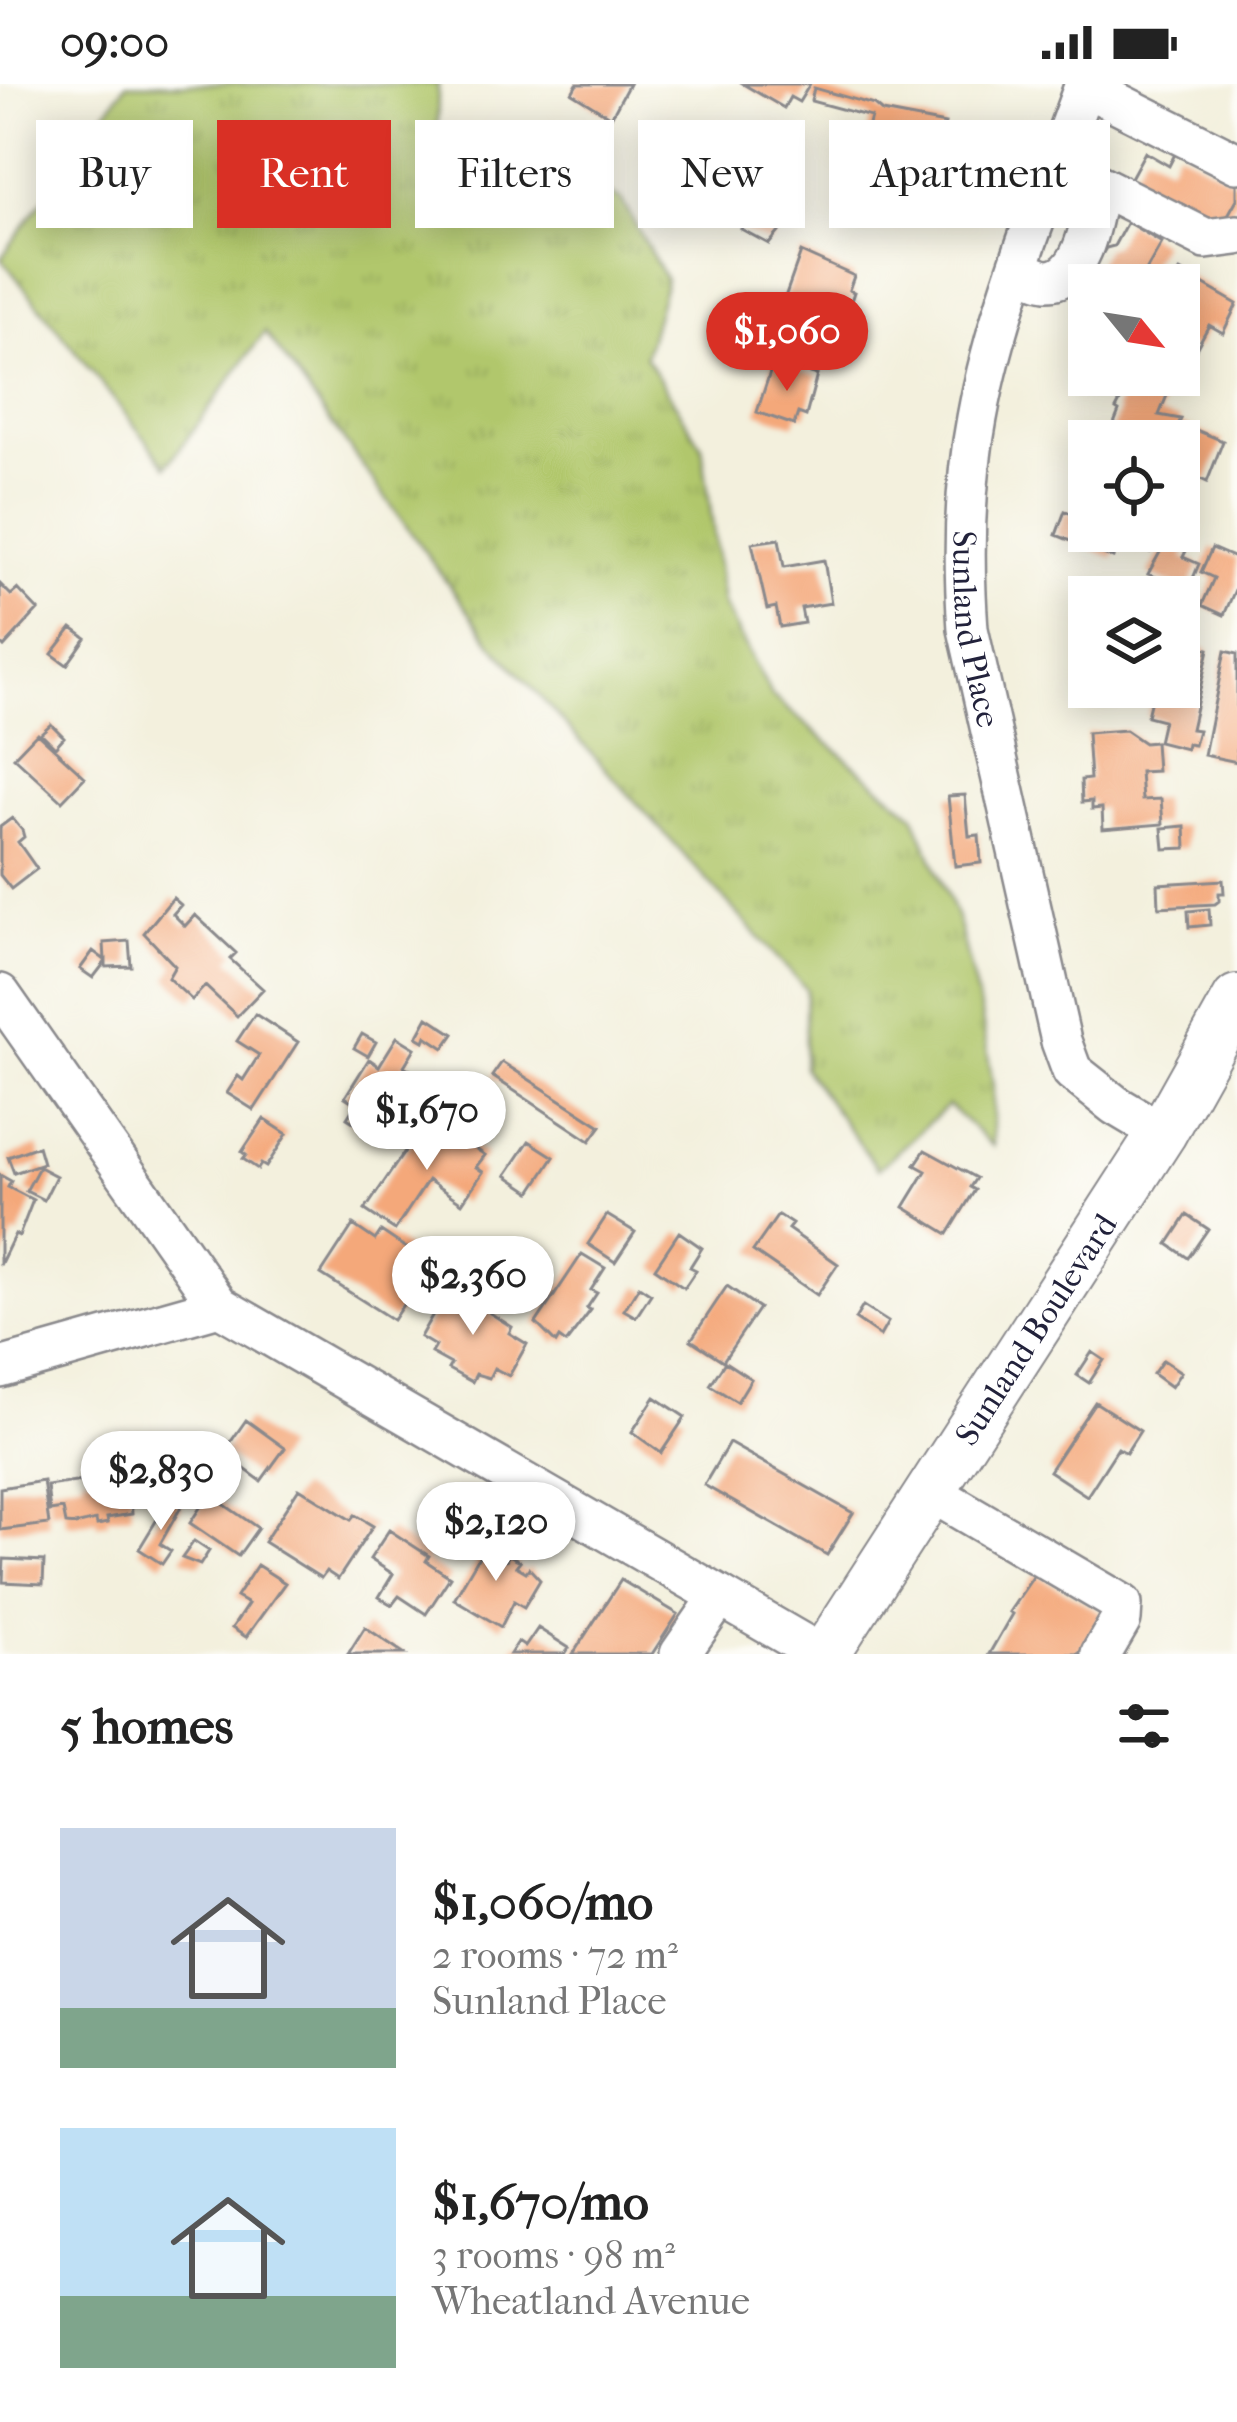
<!DOCTYPE html>
<html lang="en">
<head>
<meta charset="utf-8">
<style>
  body { margin:0; font-family:"IM FELL French Canon",serif; background:#f6f6f6; color:#222; height:100vh; display:flex; flex-direction:column; font-size:45px; white-space:nowrap }
  * { box-sizing:border-box; margin:0 }
  p { font-size:39px; color:#767676 }
  .icon { flex:none; width:66px; height:66px; fill:none; stroke:currentColor; stroke-width:2; stroke-linecap:round; stroke-linejoin:round }
  .map { position:relative; height:1570px; overflow:hidden }
  .sheet { display:flex; flex-direction:column; background:#fff; flex:1 }
  .sheet>* { flex:none }
  .hud { position:absolute; left:36px; top:36px; width:1167px; height:108px; display:flex; gap:24px }
  .needle { width:78px; rotate:120deg }
  .tools { position:absolute; left:1068px; top:180px; display:grid; gap:24px }
  .tools a { display:grid; place-items:center; width:132px; height:132px; border-radius:0px; background:#fff; box-shadow:0 6px 30px #0003; font-size:60px }
  .price { position:absolute; translate:-50% -102px; padding:0 27px; border-radius:42px; background:#fff; color:#222; font-size:39px; line-height:78px; filter:drop-shadow(0 3px 6px #0008) }
  .price::after { content:''; position:absolute; left:50%; top:72px; width:36px; height:27px; margin-left:-18px; background:inherit; clip-path:polygon(0 0,100% 0,50% 100%) }
  .price.on { background:#d93025; color:#fff }
  ul { padding:0; list-style:none }
  li { display:flex; align-items:center; gap:36px; height:300px; padding:0 60px }
  li span { display:grid; place-items:center; flex:none; width:336px; height:240px; border-radius:0px; color:#555 }
  li>.icon { margin-inline-start:auto }
  span .icon { width:144px; height:144px; fill:#fffc; stroke-width:1 }
  li b { font-size:51px }
  h2 { display:flex; justify-content:space-between; align-items:center; height:144px; padding:0 60px; font-size:51px }
  .pill { padding:0 42px; border-radius:0px; background:#fff; box-shadow:0 6px 30px #0003; font-size:42px; line-height:108px }
  .pill.on { background:#d93025; color:#fff }
  .status { display:flex; justify-content:space-between; align-items:center; height:84px; padding:0 60px; background:#fff; direction:ltr }
  .status svg { height:33px; fill:currentColor }
  .map>svg:first-child { display:block }
</style>
</head>
<body>
<div class="status"><b>09:00</b><svg viewBox="0 0 49 12"><path d="M0 12V9h3v3zM5 12V6h3v6zM10 12V3h3v9zM15 12V0h3v12zM26 1h20v11H26zM47 4h2v5h-2z"/></svg></div>
<div class="map">
<svg width="1237" height="1570" viewBox="0 0 1237 1570">
  <defs>
    <pattern id="grass-tufts" width="24" height="20" patternUnits="userSpaceOnUse" patternTransform="scale(3)"><rect width="24" height="20" fill="#b1c76c"/><path d="M3 7l-1-3M5 7V3M7 7l1-3M15 17l-1-3M17 17v-4M19 17l1-3" fill="none" stroke="#98ab5e"/></pattern>
  </defs>
  <rect width="100%" height="100%" fill="#fdfcf7"/>
  <filter id="ink" filterUnits="userSpaceOnUse"><feTurbulence type="fractalNoise" baseFrequency=".00833" numOctaves="2"/><feDisplacementMap in="SourceGraphic" scale="24" xChannelSelector="R" yChannelSelector="G"/><feConvolveMatrix kernelMatrix="1 2 1 2 8 2 1 2 1" color-interpolation-filters="sRGB"/></filter>
  <filter id="wash" filterUnits="userSpaceOnUse"><feTurbulence type="fractalNoise" baseFrequency=".004" numOctaves="4" result="noise"/><feDisplacementMap in="SourceGraphic" scale="48" xChannelSelector="R" yChannelSelector="G"/><feGaussianBlur stdDeviation="2.7" result="paint"/><feColorMatrix in="noise" values="0 0 0 0 0 0 0 0 0 0 0 0 0 0 0 0 0 1.4 0 .05"/><feComposite in="paint" operator="in"/></filter>
  <g filter="url(#wash)">
    <rect width="100%" height="100%" fill="#f3f0dd"/>
    <path fill="url(#grass-tufts)" stroke="#6a7454" stroke-width="3" d="M126 0H438L437 69 586 101 621 115 666 196 645 272 702 362 723 520 772 612 914 731 958 837 981 929 993 1001V1062L948 1021 878 1085 804 984 806 905 492 560 265 248 167 382 1 174Z"/>
    <g id="blocks">
      <path fill="#f4a87a" d="M577 0H629L611 33 572 9Z
        M743 0H810L799 18 790 13 784 24Z
        M814 4 874 21 882 28 945 40 932 94 860 76 871 33 811 17Z
        M1177 66 1237 99V115L1219 147 1195 134 1198 129 1182 120 1176 130 1126 103 1145 68 1169 82Z
        M750 78 787 99 772 127 789 136 769 160 741 145 756 117 736 104Z
        M722 103 737 112 729 126 714 117Z
        M1127 138 1162 159 1142 194 1156 201H1089V207L1082 203 1106 164 1114 162Z
        M801 168 854 192 849 206 854 208 850 220 845 218 840 232 784 216Z
        M1180 187 1237 220 1223 249 1209 241 1196 265 1179 256V201H1172Z
        M804 237 833 247 822 279 786 267 790 256 797 258Z
        M773 279 817 291 806 332 798 329 794 341 757 328Z
        M1134 291H1167L1162 301 1168 309 1159 331 1181 335 1179 339 1223 357 1207 398 1179 385V357H1107L1119 327 1116 325Z
        M1065 427 1089 437V447H1158L1150 468 1120 456 1113 474 1056 451Z
        M779 455 784 483 824 476 831 519 801 524 804 539 780 543 776 523 767 525 752 459Z
        M1165 459 1186 467 1183 473 1199 480 1188 506 1148 490Z
        M1212 464 1237 475V501L1224 531 1202 521 1214 494 1201 488Z
        M0 500 11 511 18 505 38 526 4 563 0 559Z
        M72 544 86 554 67 581 52 570Z
        M1179 558 1209 565 1191 645 1198 646 1194 661 1187 660 1186 665 1158 658 1163 636 1147 632 1154 603H1179Z
        M1225 567 1237 570V678L1204 671Z
        M51 640 64 653 55 663 41 649Z
        M1125 646 1144 659 1155 658 1157 687 1140 688 1142 716 1161 715 1163 740 1103 745 1102 724 1092 725V717L1082 718 1081 696 1090 695 1087 649Z
        M37 649 85 693 62 717 14 673Z
        M965 711 969 752 979 751 981 779 955 782 948 712Z
        M12 734 22 746 24 753 18 758 37 785 11 805 0 791V743Z
        M1185 742 1186 764 1164 765 1162 744Z
        M1223 796 1224 809H1219V817L1215 820 1159 823 1158 800Z
        M173 814 181 821 173 830 185 842 195 831 236 869 230 875 263 905 237 932 205 902 192 916 168 894 175 882 144 849Z
        M1209 825 1210 841 1189 843 1188 827Z
        M129 857 131 882 106 883V877L93 894 80 885 93 867 105 876 104 859Z
        M255 930 298 958 254 1026 227 1009 238 992 243 996 259 971 237 957Z
        M428 933 454 950 444 964 426 952 424 957 417 953Z
        M362 950 376 958 368 972 354 964Z
        M397 953 415 964 404 982 425 995 422 1000 426 1003 420 1013 407 1011 403 1018 415 1025 400 1049 385 1039 377 1053 347 1034 356 1020 345 1013 369 975 379 982Z
        M502 978 601 1042 590 1057 492 992Z
        M264 1035 287 1050 266 1083 261 1080 258 1085 243 1075 246 1071 242 1068Z
        M444 1038 458 1046 455 1051 485 1071 476 1083 483 1088 462 1119 428 1096 395 1146 365 1126 418 1048 436 1040 441 1043Z
        M529 1057 554 1073 531 1108 506 1091Z
        M38 1062 43 1079 14 1089 8 1073Z
        M925 1066 976 1094 970 1103 975 1106 948 1150 904 1123 926 1087 915 1081Z
        M39 1083 56 1092 44 1116 26 1107Z
        M0 1091 11 1097 8 1103 33 1116 19 1152 15 1150 0 1181Z
        M607 1131 635 1148 615 1178 588 1160Z
        M778 1131 792 1140 788 1145 838 1180 817 1211 753 1167Z
        M1187 1131 1208 1145 1188 1174 1168 1160Z
        M353 1141 375 1156 381 1147 409 1166 404 1174 425 1187 393 1236 321 1190Z
        M679 1148 702 1164 690 1183 696 1186 684 1204 655 1184Z
        M582 1170 605 1184 591 1206 597 1209 587 1224 591 1226 566 1259 559 1254 556 1259 536 1239Z
        M639 1202 651 1210 636 1233 624 1226Z
        M727 1202 759 1224 723 1277 691 1256Z
        M476 1205 497 1217 490 1229 512 1243 509 1249 527 1260 509 1292 494 1284 489 1294 476 1290 472 1298 448 1285 451 1280 431 1269 435 1262 420 1253 436 1225 442 1228 453 1209 468 1218Z
        M863 1222 888 1238 880 1252 855 1235Z
        M1092 1268 1104 1276 1089 1299 1077 1291Z
        M1163 1276 1181 1288 1171 1303 1153 1290Z
        M725 1278 751 1295 737 1318 710 1301Z
        M655 1313 685 1333 661 1369 632 1348Z
        M1095 1318 1140 1347 1126 1369 1118 1364 1087 1412 1049 1387Z
        M246 1336 285 1364 261 1397 223 1369Z
        M729 1359 853 1429 827 1471 704 1401Z
        M124 1369 143 1383 130 1402 132 1430 107 1434 108 1439 97 1441 96 1436 75 1441 66 1440 63 1425 50 1427 47 1402 83 1397 82 1392 107 1393Z
        M43 1397 49 1440 0 1446V1404Z
        M299 1404 351 1436 355 1431 373 1442 338 1495 326 1487 321 1494 264 1458Z
        M209 1410 258 1444 238 1472 190 1439Z
        M170 1414 182 1421 160 1460 171 1467 162 1480 139 1465Z
        M389 1446 429 1472 426 1477 450 1493 426 1530 399 1512 392 1521 379 1513 393 1490 370 1475Z
        M491 1452 505 1460 498 1471 506 1476 509 1471 520 1477 516 1482 526 1488 529 1484 540 1496 524 1523 514 1517 501 1543 454 1515Z
        M194 1457 209 1467 200 1481 182 1474Z
        M4 1475 44 1477 43 1500 3 1498Z
        M257 1481 285 1499 246 1553 232 1544 248 1520 236 1513Z
        M1035 1490 1102 1529 1079 1570H989L1012 1530 1009 1528Z
        M621 1496 678 1530 652 1570H573Z
        M365 1543 405 1570H348Z
        M538 1544 569 1564 565 1570H510L518 1558 525 1563Z"/>
    </g>
  </g>
  <g filter="url(#ink)">
    <use href="#blocks" fill-opacity="0" stroke="#8a898c" stroke-width="3"/>
    <g fill="none" stroke-linecap="round" stroke-linejoin="round">
      <g stroke="#8a898c" stroke-width="44">
        <g id="minor">
          <path id="s1" d="M1085 0C1046 109 998 219 977 334 964 402 963 476 968 545L1061 957 1072 987 1115 1021 1162 1049"/>
          <path d="M1084 2 1237 79"/>
          <path d="M1057 80 1206 155 1237 151"/>
          <path d="M1019 186C1027 189 1038 195 1046 196 1085 198 1093 127 1098 101"/>
          <path d="M0 910 219 1222 820 1570"/>
          <path d="M0 1284 219 1222"/>
          <path d="M931 1408 1122 1520 1121 1536 1101 1570"/>
          <path d="M680 1570 720 1512"/>
        </g>
      </g>
      <g stroke="#8a898c" stroke-width="52">
        <g id="major">
          <path id="s2" d="M825 1570 1162 1049 1237 915"/>
        </g>
      </g>
      <use href="#minor" stroke="#fff" stroke-width="39"/>
      <use href="#major" stroke="#fff" stroke-width="48"/>
    </g>
  </g>
  <g text-anchor="middle" stroke-width="10" stroke-linejoin="round" paint-order="stroke">
    <g font-size="33" fill="#22223b" stroke="#fdfcf7">
      <text dy="12" stroke="none"><textPath href="#s1" startOffset="564">Sunland Place</textPath></text>
      <text dy="12" stroke="none"><textPath href="#s2" startOffset="387">Sunland Boulevard</textPath></text>
    </g>
  </g>
</svg>
<div class="tools">
<a><svg class="needle" viewBox="-14 -14 28 28"><path d="M0-13l5 13h-10z" fill="#e53935"/><path d="M0 13l5-13h-10z" fill="#767676"/></svg></a>
<a><svg class="icon" aria-label="locate" viewBox="0 0 24 24"><circle cx="12" cy="12" r="6"/><path d="M12 2v4M12 18v4M2 12h4M18 12h4"/></svg></a>
<a><svg class="icon" aria-label="layers" viewBox="0 0 24 24"><path d="M12 4l9 5-9 5-9-5zM3 14l9 5 9-5"/></svg></a>
</div>
<b class="price on" style="left:787px;top:310px">$1,060</b>
<b class="price" style="left:427px;top:1089px">$1,670</b>
<b class="price" style="left:473px;top:1254px">$2,360</b>
<b class="price" style="left:161px;top:1449px">$2,830</b>
<b class="price" style="left:496px;top:1500px">$2,120</b>
<div class="hud">
<a class="pill">Buy</a>
<a class="pill on">Rent</a>
<a class="pill">Filters</a>
<a class="pill">New</a>
<a class="pill">Apartment</a>
</div>
</div>
<section class="sheet">
<h2>5 homes<svg class="icon" aria-label="filters" viewBox="0 0 24 24"><path d="M4 7h16M4 17h16"/><circle cx="9" cy="7" r="2"/><circle cx="15" cy="17" r="2"/></svg></h2>
<ul>
<li><span style="background:linear-gradient(#c9d6e8 75%,#7fa58c 0)"><svg class="icon" aria-label="home" viewBox="0 0 24 24"><path d="M3 11l9-7 9 7M6 9v11h12V9"/></svg></span><div><b>$1,060/mo</b><p>2 rooms · 72 m²</p><p>Sunland Place</p></div></li>
<li><span style="background:linear-gradient(#bfe0f5 70%,#7fa58c 0)"><svg class="icon" aria-label="home" viewBox="0 0 24 24"><path d="M3 11l9-7 9 7M6 9v11h12V9"/></svg></span><div><b>$1,670/mo</b><p>3 rooms · 98 m²</p><p>Wheatland Avenue</p></div></li>
</ul>
</section>
</body>
</html>
